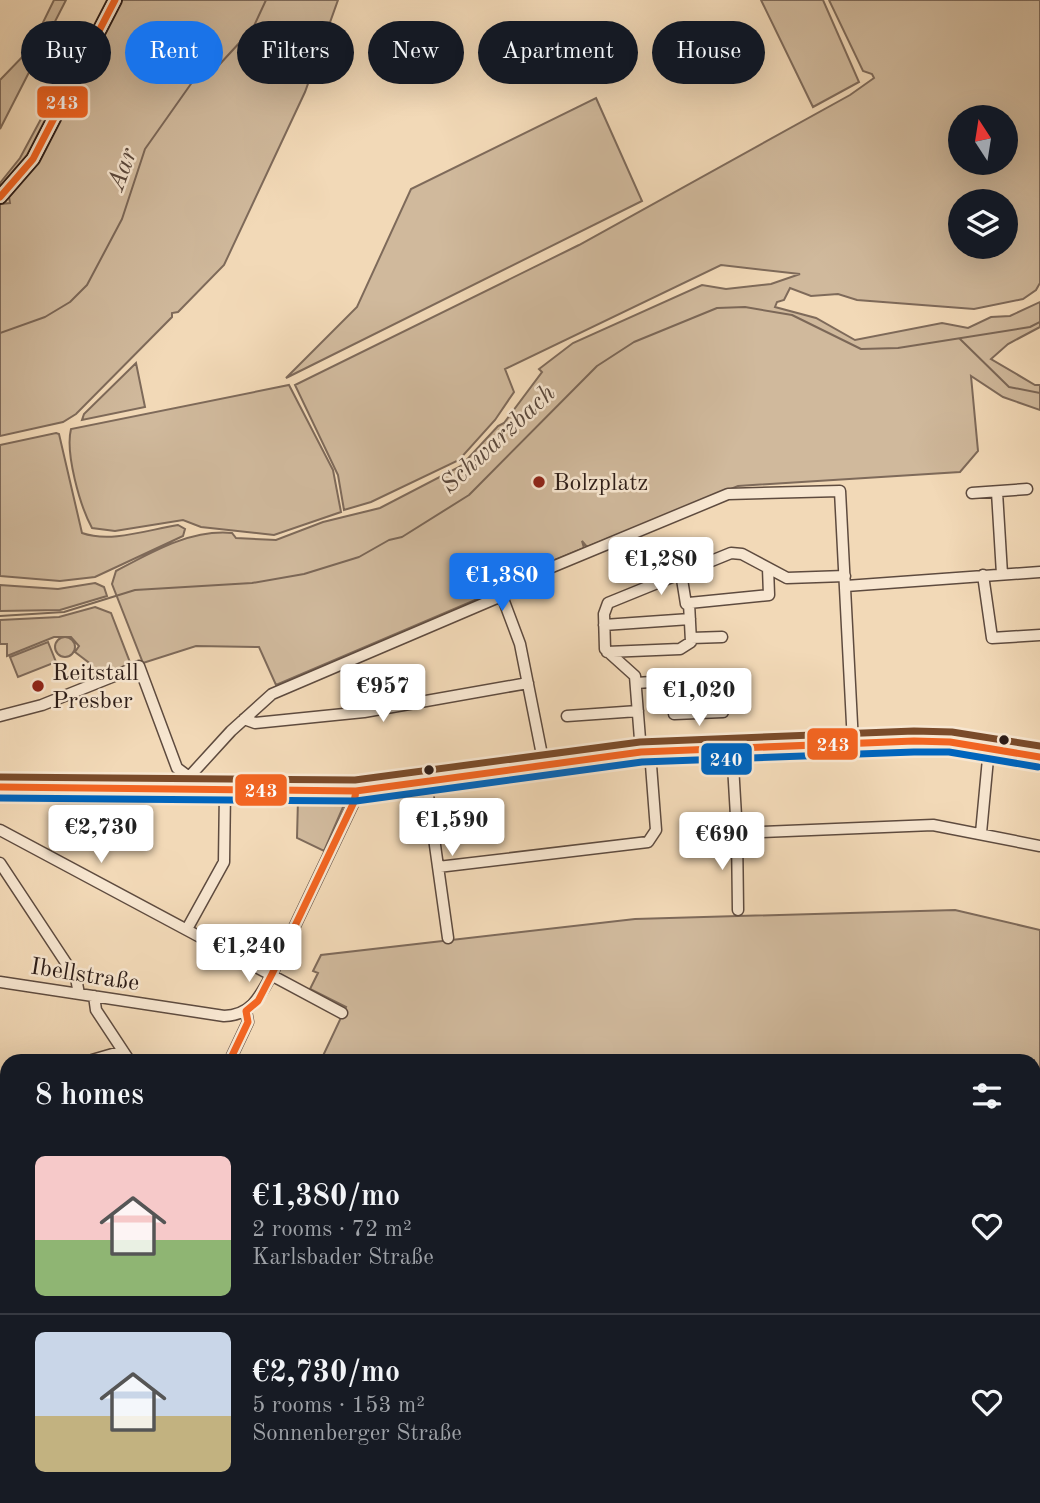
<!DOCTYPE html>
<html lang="en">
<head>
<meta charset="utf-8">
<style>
  body { margin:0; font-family:"Old Standard TT",serif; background:#242831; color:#f1f3f6; height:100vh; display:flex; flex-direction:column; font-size:26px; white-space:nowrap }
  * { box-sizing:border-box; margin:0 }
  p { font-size:23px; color:#9ea1a6 }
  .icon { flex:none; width:38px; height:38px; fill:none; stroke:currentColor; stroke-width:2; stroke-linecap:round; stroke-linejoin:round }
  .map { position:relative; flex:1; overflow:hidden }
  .side { position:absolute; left:0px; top:1054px; width:1041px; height:450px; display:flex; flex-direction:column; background:#171b24; border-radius:21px 21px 0 0; box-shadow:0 7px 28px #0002 }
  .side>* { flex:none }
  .banner { position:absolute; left:21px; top:21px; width:999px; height:63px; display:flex; gap:14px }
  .needle { width:46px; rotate:348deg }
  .buttons { position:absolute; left:948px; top:105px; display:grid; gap:14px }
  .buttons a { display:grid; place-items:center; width:70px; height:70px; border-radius:50%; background:#171b24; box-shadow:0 7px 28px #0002; font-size:35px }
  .price { position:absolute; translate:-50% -60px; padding:0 16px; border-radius:7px; background:#fff; color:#222; font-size:23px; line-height:46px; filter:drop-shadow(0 2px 4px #0008) }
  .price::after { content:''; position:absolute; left:50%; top:42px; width:21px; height:16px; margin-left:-10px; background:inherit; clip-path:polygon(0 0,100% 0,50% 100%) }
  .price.on { background:#1a73e8; color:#fff }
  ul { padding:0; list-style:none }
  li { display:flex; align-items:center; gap:21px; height:175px; padding:0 35px }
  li+li { border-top:2px solid #363941 }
  li span { display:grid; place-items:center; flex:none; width:196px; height:140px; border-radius:10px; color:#555 }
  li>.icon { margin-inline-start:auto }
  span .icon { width:84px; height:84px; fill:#fffc; stroke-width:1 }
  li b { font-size:30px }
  h2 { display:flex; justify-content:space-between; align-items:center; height:84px; padding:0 35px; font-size:30px }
  .tag { padding:0 24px; border-radius:32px; background:#171b24; box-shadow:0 7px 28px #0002; font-size:24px; line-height:63px }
  .tag.on { background:#1a73e8; color:#fff }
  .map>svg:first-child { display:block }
</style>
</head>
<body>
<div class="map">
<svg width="1040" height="1503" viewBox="0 0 1040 1503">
  <rect width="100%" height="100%" fill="#f2d9b7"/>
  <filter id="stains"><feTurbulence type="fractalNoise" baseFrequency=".00286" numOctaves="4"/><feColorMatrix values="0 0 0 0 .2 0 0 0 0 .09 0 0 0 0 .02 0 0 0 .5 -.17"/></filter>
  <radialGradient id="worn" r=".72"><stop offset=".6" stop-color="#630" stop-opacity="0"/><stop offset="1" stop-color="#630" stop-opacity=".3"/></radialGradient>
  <path fill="#d0b99c" stroke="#7e6a5a" stroke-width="2" fill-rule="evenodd" d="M54 0H66L0 129V80L30 49Z
    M120 0H338L305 92 224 265 178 312 172 313V317L76 414 63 422 0 436V204L10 203 9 197 33 167Z
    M761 0H823L859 82 813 107Z
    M829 0H1040V283L1036 290 1023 299 974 309 857 300 838 294 811 296 790 288 784 300 777 302 775 307 816 318 855 340 942 323 968 328 991 317 1010 316 1040 302V327L1008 344 991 359 1035 385H1040V410L1003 397 971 376 978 451 960 472 738 486 587 547 582 541 584 548 545 564 517 582 276 685 259 647 196 646 143 663 112 584 116 571C152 552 191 529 232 533L236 538 276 540 323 522 380 508 461 466 498 426 504 423 542 372 539 369 573 343 702 285 726 289 771 284 800 274 721 265 505 369 514 392 495 420 459 460 371 502 344 510 338 475 295 385 579 245 850 95 874 78 872 74 863 71ZM961 117H1006V163H961ZM961 201H1006V247H961Z
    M433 26 437 31 423 69 425 73 418 70Z
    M77 52 81 55 28 157 0 190V183L20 158Z
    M596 98 642 201 286 378 357 307 411 189Z
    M136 363 145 407 82 420 84 414Z
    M289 385 333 470 341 512 274 535 201 527 183 520 115 531 92 528C80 506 65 453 71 429Z
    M56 433 59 434 82 533C111 543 147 530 178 525L185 529 183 536 95 577 60 581 0 576V445Z
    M95 583 104 587 107 596 60 610 0 611V585L58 589Z
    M95 607 111 613 131 665 92 678V665L75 652 79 646 71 637H54L7 656V644H0V620L59 617Z
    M55 647a10 10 0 1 1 20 0a10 10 0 1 1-20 0Z
    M48 642 56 662 18 677 10 657Z
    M347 798 324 851 297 838 298 799Z
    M955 910 1040 930V1503H29L30 1496H1034V1060H321L346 1007 310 989 318 973 313 971 321 955 635 919Z
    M7 1286V1472L0 1464V1297Z"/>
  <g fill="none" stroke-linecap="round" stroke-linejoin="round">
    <path stroke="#7b6757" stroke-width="2" d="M0 333 45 317 70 302 87 285 122 219 145 149 193 81 219 65 253 28 266 0
      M960 339 1009 387 1040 393
      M0 616 64 612 135 590 252 583 304 574 359 557 389 540 402 537 469 495 597 366 634 342 717 308 745 307 792 315 861 349 898 348 1030 327 1040 322"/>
    <g stroke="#5e4b3f" stroke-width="13">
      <path id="minor" d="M997 492 1002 574
        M972 493 1027 489
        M983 575 992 638 1040 635
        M846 586 1040 572
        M502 596 520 644 544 765
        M689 603 769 595 768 568
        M604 625 690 619
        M691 638 722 637
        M607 652 680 649 691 642 689 603 686 604 681 573
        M672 679 674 714 723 712 722 677
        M636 683 729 677
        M0 716 42 705 139 666 177 768 189 777 186 783
        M567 716 638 711
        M244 719 255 723 364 712 528 683
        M732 748 737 833 933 825 1040 846
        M641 752 635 676 605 649 604 614 608 603 731 553 742 554 787 578 845 576
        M189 777 231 731 272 694 525 586 545 570 728 494 840 491 853 743
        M426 781 448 938
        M0 830 342 1013
        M737 833 738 910
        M981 833 989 748
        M0 863 76 978 79 994
        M438 867 648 842 656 830 650 752
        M187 929 224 862 225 791
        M0 982 224 1016C252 1015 260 996 272 974L354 802 356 791
        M94 996 96 1010 129 1060
        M92 1060 123 1051
        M230 1060 248 1022 246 1011
        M0 1087 7 1085
        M0 1162 7 1160
        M0 1224 7 1233"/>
    </g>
    <g stroke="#2c1c17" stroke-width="16">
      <path id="major" d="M0 197 33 159 115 0
        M0 787 356 791 641 752 914 741 950 742 1040 757"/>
    </g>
    <use href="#minor" stroke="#f7e6d0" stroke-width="10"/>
    <use href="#major" stroke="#f2d9b7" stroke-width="12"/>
    <g stroke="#f7e6d0" stroke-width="12">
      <path id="bus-1" d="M0 197 33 159 115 0
        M0 787 356 791 641 752 914 741 950 742 1040 757
        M230 1060 248 1022 246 1011 258 1001 272 974 354 802 356 791"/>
    </g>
    <g stroke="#f7e6d0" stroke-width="12">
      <path id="bus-2" d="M0 798 356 801 642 762 914 752H949L1038 767"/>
    </g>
    <g stroke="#f7e6d0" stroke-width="12">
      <path id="bus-3" d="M0 777 355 780 640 742 914 731 952 732 1040 746"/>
    </g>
    <use href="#bus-1" stroke="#f26522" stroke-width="7"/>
    <use href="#bus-2" stroke="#0065bd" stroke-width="7"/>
    <use href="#bus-3" stroke="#7a4b2a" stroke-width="7"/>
  </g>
  <g fill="#8f2418" stroke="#f7e6d0" stroke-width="2.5">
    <circle cx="539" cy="482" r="7"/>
    <circle cx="38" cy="686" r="7"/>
  </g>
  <g fill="#2c1c17" stroke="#f7e6d0" stroke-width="2.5">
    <circle cx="1004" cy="740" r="6"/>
    <circle cx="429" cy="770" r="6"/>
  </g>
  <g text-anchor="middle" stroke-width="5" stroke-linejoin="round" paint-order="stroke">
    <g font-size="24" fill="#2c1c17" stroke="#f7e6d0" text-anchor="start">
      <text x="553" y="490">Bolzplatz</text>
      <text x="52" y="680">Reitstall<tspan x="52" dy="28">Presber</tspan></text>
    </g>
    <g font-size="24" fill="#2c1c17" stroke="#f7e6d0">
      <text transform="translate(85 974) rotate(9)" y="8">Ibellstraße</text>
    </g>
    <g font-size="26" font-style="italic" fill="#5a483c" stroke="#f7e6d0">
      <text transform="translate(121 169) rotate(-70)" y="9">Aar</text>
      <text transform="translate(497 438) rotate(-43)" y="9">Schwarzbach</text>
    </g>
  </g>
  <g stroke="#f7e6d0" stroke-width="2.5">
    <rect x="36" y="85" width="53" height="34" rx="7" fill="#f26522"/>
    <rect x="806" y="727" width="53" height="34" rx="7" fill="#f26522"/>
    <rect x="700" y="742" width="53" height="34" rx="7" fill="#0065bd"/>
    <rect x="234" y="773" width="54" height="34" rx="7" fill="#f26522"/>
  </g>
  <g font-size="19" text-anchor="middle" font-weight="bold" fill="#fff">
    <text x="62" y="109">243</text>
    <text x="833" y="751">243</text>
    <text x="726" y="766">240</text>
    <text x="261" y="797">243</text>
  </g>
  <rect width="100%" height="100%" filter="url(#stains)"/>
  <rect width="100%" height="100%" fill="url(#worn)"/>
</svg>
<div class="buttons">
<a><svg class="needle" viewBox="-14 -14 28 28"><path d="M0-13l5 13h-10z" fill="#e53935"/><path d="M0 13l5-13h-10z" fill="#9ea1a6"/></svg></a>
<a><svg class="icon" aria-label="layers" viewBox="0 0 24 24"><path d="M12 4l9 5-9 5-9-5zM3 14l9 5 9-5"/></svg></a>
</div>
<b class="price" style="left:661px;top:597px">€1,280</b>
<b class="price on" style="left:502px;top:613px">€1,380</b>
<b class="price" style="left:383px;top:724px">€957</b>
<b class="price" style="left:699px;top:728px">€1,020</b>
<b class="price" style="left:452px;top:858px">€1,590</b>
<b class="price" style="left:101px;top:865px">€2,730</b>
<b class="price" style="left:722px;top:872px">€690</b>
<b class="price" style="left:249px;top:984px">€1,240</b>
<div class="banner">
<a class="tag">Buy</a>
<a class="tag on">Rent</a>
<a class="tag">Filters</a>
<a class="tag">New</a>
<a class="tag">Apartment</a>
<a class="tag">House</a>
</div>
<section class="side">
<h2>8 homes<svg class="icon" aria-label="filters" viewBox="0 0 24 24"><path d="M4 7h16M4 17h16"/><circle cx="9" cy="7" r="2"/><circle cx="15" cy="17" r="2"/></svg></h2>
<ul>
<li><span style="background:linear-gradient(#f6c9c9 60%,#8fb573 0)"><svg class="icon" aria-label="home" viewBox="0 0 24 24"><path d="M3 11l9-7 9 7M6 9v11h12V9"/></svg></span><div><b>€1,380/mo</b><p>2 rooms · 72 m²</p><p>Karlsbader Straße</p></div><svg class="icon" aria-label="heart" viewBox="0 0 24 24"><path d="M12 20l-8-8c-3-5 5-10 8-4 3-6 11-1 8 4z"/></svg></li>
<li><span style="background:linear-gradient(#c9d6e8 60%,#c2b280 0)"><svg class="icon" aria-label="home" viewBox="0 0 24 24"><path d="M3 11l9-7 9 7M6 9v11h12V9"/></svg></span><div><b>€2,730/mo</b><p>5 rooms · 153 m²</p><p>Sonnenberger Straße</p></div><svg class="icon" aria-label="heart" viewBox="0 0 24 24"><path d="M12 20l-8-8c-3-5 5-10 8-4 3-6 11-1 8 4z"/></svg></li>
</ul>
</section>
</div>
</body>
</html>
